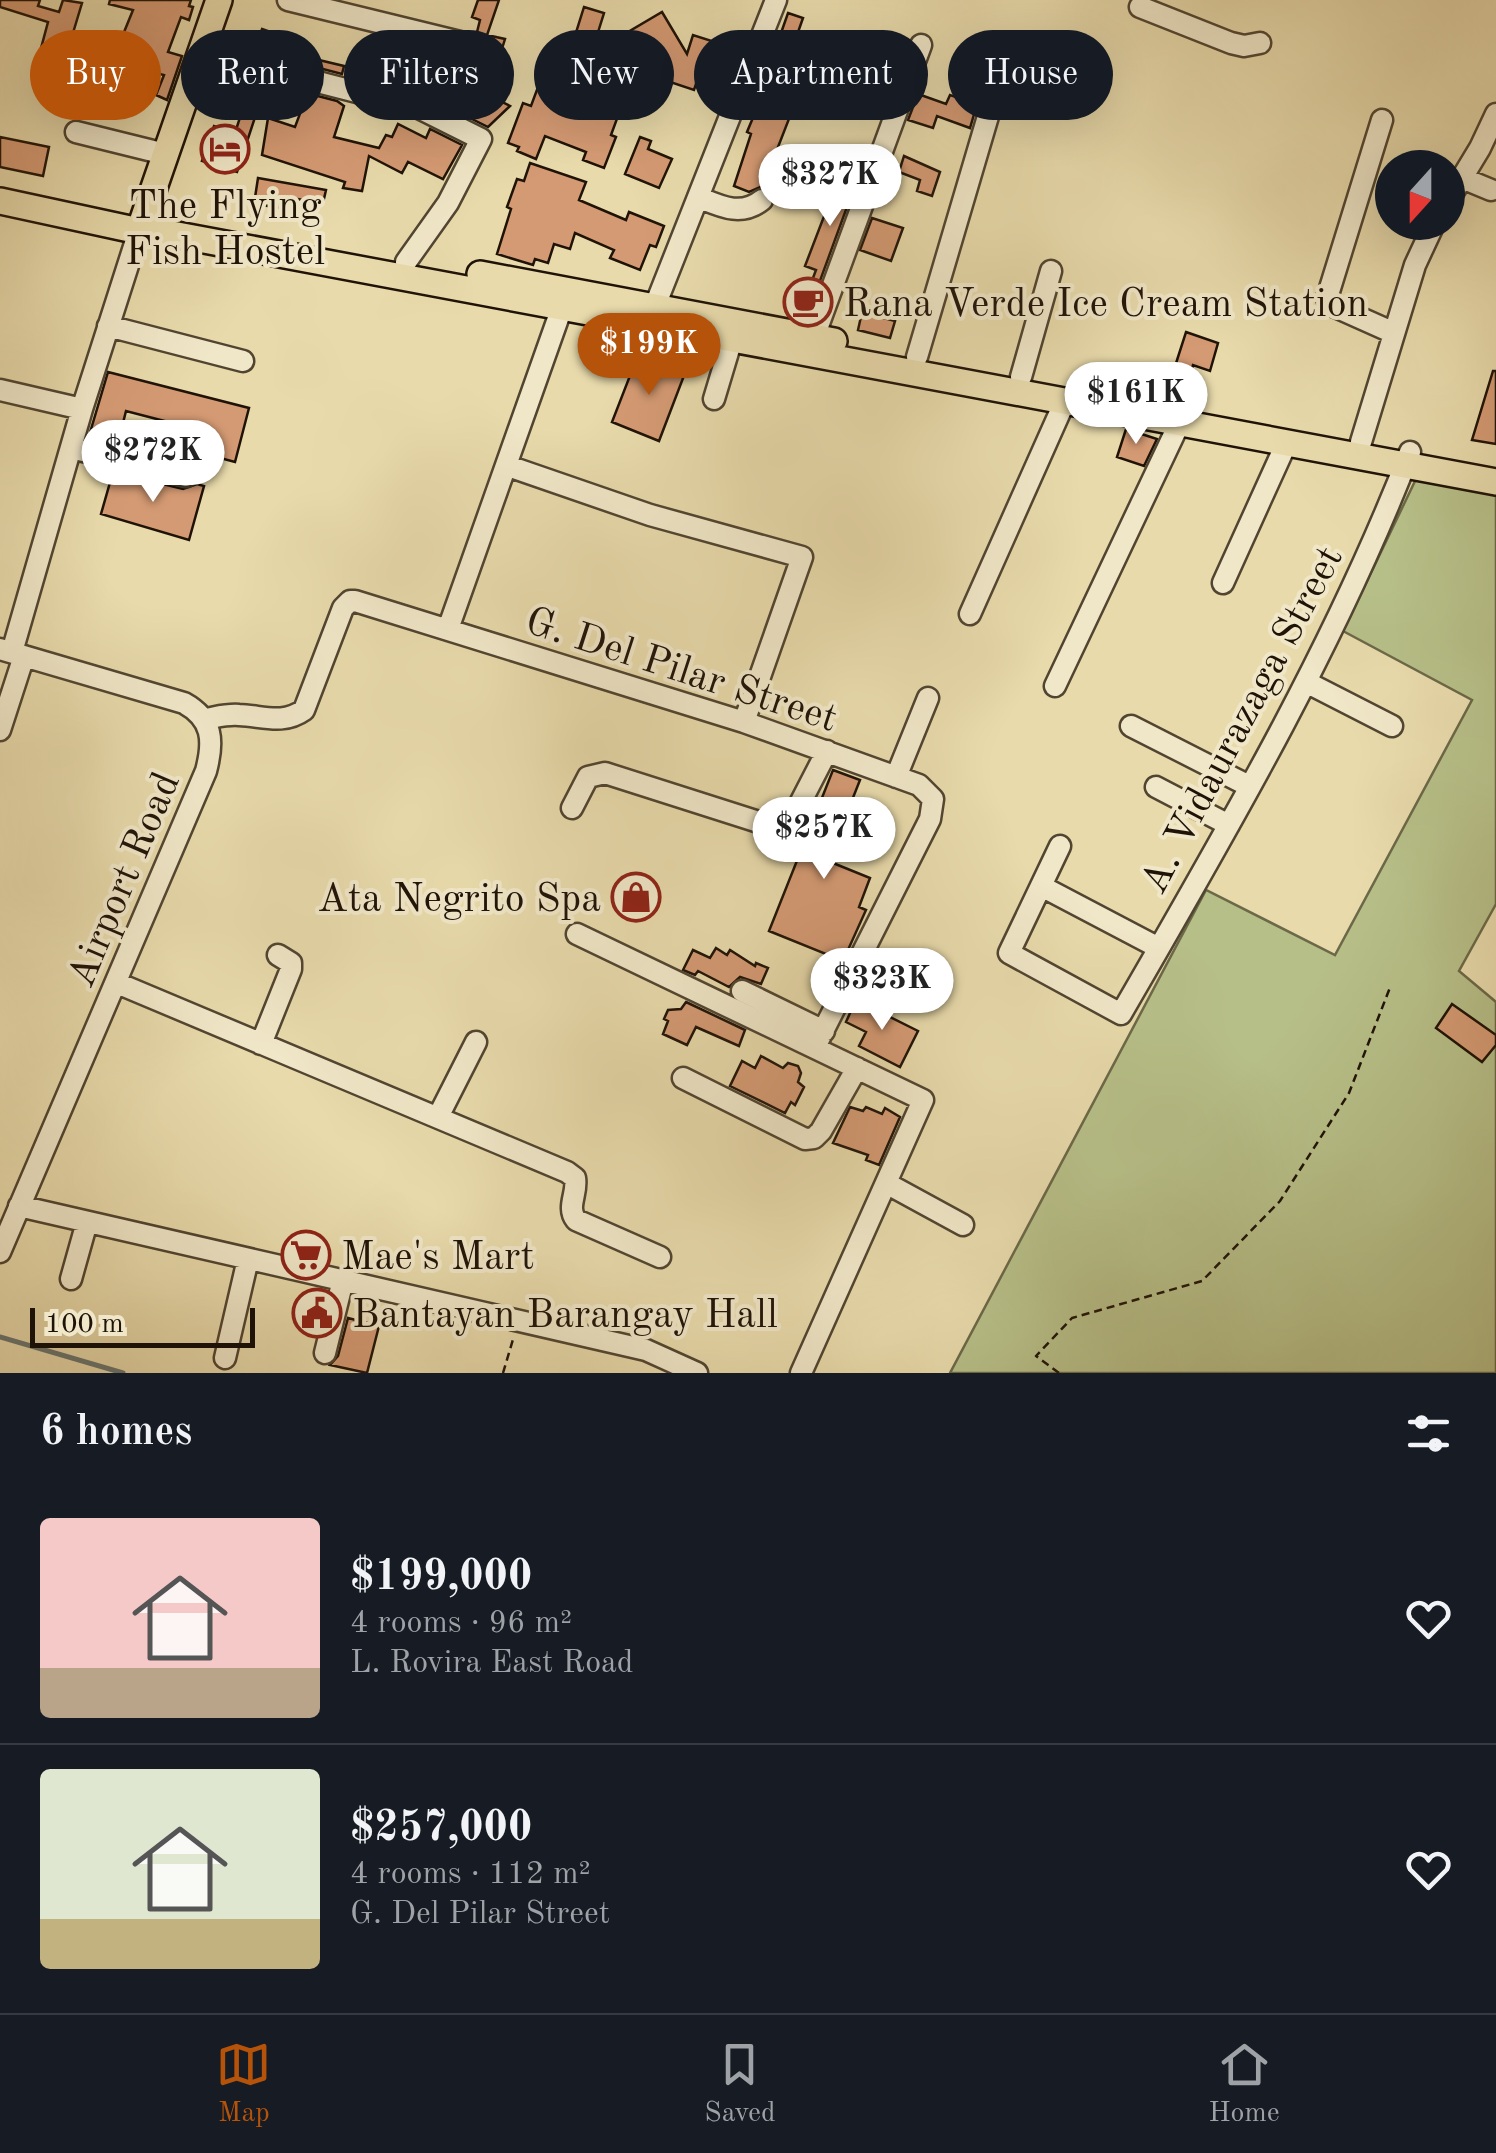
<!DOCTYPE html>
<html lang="en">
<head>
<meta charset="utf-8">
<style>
  body { margin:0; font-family:"Old Standard TT",serif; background:#20242c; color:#f1f3f6; height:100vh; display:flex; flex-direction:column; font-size:38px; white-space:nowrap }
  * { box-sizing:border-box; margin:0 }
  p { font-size:32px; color:#9ea1a6 }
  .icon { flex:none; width:55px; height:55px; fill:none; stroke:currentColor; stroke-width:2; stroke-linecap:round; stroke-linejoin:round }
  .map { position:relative; height:1373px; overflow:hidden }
  .sheet { display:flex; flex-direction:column; background:#171b24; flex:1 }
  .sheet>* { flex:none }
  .top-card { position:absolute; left:30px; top:30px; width:1438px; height:90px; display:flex; gap:20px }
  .needle { width:65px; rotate:201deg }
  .fabs { position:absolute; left:1375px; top:150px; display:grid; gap:20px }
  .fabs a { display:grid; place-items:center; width:90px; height:90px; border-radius:50%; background:#171b24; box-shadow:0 10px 40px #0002; font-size:50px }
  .scale { position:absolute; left:30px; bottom:25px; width:225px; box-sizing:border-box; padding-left:10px; border:5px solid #1f1308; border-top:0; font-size:28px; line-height:35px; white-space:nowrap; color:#1f1308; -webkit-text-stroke:8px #f0e7c8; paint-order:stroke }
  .price { position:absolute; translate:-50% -85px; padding:0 22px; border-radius:35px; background:#fff; color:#222; font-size:32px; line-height:65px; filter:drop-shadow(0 2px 5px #0008) }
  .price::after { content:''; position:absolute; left:50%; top:60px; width:30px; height:22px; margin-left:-15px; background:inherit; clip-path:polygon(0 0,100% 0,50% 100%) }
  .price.selected { background:#b45309; color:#fff }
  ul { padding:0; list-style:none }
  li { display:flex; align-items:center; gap:30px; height:250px; padding:0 40px }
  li+li { border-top:2px solid #363941 }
  li span { display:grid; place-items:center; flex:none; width:280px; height:200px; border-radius:10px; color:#555 }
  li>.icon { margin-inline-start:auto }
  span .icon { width:120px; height:120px; fill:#fffc; stroke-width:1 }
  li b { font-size:42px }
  h2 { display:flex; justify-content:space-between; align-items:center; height:120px; padding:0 40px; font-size:42px }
  .tag { padding:0 35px; border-radius:45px; background:#171b24; box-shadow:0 10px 40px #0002; font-size:35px; line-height:90px }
  .tag.selected { background:#b45309; color:#fff }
  .tab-bar { display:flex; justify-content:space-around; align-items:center; height:140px; border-top:2px solid #363941; background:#171b24; font-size:28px; color:#9ea1a6 }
  .tab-bar a { display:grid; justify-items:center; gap:5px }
  .tab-bar .selected { color:#b45309 }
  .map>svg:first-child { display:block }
</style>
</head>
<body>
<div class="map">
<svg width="1496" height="1373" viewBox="0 0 1496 1373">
  <rect width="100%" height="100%" fill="#e8daab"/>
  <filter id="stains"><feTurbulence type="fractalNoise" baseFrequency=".002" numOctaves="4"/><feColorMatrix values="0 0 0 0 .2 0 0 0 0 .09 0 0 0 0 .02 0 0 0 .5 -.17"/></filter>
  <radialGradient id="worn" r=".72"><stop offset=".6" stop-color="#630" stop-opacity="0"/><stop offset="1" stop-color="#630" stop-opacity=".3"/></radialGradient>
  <path fill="#b7bf88" stroke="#6b6948" stroke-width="2.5" d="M1417 477 1496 492V904L1459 971 1496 1002V1373H950L1206 890 1335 955 1472 700 1343 631Z"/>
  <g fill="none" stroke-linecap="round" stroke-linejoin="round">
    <path stroke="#6a7670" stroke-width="5" d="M0 1337 123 1373"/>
  </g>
  <path fill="#d49a73" stroke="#1f1308" stroke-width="2.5" d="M0 0H40L38 6 59 12 63 0 82 3 73 33 94 38 87 65 40 52 48 22 0 7Z
    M110 0H191L189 6 193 7 189 20 181 17 168 52 182 56 167 100 156 95 164 75 136 68 134 73 122 68 120 73 109 69 133 10 109 4Z
    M478 0H499L487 35 505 39 496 68 468 60 481 55 485 47V40L477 32 480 20 472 17Z
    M584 7 604 13 594 45 574 39Z
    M662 12 687 54 693 35 718 43 703 86 696 84 694 90 646 74 623 35Z
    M788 13 803 18 796 38 781 33Z
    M262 29 282 36 274 57 254 51Z
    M800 46 815 52 778 147 814 163 800 195 765 179 763 186 749 192 734 186 751 134 747 132 763 94 767 96 769 90 782 95Z
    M604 50 638 63 632 82 596 69 593 60Z
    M551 52 565 56 555 86 581 98 584 91 622 105 611 135 616 137 604 168 583 160 586 152 545 136 536 159 517 151 519 147 508 143 523 103 531 106Z
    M298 55 344 66 342 74 296 62Z
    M871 70 894 79 884 105 861 96Z
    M437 71 462 82 510 106 488 127 426 96Z
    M228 73 264 82 262 88 269 90 264 106 259 105 237 172 202 161 214 126 235 133 246 99 222 91Z
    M287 88 337 101 344 106 334 137 379 148 386 135 392 137 398 124 426 138 430 129 462 145 443 179 408 162 402 173 369 156 362 191 343 188 345 182 262 155 268 118 295 127 304 103 285 94Z
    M918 94 946 104 950 95 977 104 970 128 937 116 933 128 908 120Z
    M0 137 49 147 43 176 0 167Z
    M640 137 651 141 648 149 672 159 659 188 625 174Z
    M904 156 940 172 932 196 917 191 920 180 899 172Z
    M846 159 862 166 806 319 798 318 816 270 805 266Z
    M530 163 586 182 579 200 626 220 629 212 664 226 656 247 650 245 640 270 610 258 614 250 575 233 570 249 554 244 548 263 535 259 533 265 497 254 511 209 507 207 517 179 524 181Z
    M258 178 326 190 323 203 284 197 282 208 254 204Z
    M872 218 903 228 891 261 860 250Z
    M862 312 895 321 890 338 858 330Z
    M1186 332 1218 343 1210 371 1193 365 1185 390 1169 385Z
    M638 355 685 373 659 441 612 422Z
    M1493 371H1496V444L1472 440Z
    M108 372 249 408 235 462 194 451 199 430 126 411 118 443 89 436Z
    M1126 429 1157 439 1144 466 1117 457Z
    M113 472 183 489 197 484 204 486 189 540 101 514Z
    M833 770 860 780 828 861 870 878 859 907 866 910 843 961 769 931Z
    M716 948 727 955 730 950 755 966 756 963 768 968 761 984 740 977 729 987 698 971 695 975 683 970 693 950 710 958Z
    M856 1000 918 1031 900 1067 859 1046 866 1032 846 1022Z
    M686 1002 745 1030 739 1046 696 1027 687 1045 663 1034 668 1021 664 1019 668 1010 681 1009Z
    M1452 1004 1496 1035V1045L1482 1062 1436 1028Z
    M761 1056 783 1068 788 1063 798 1066 801 1073 798 1082 804 1087 795 1105 791 1102 785 1113 730 1086 742 1061 755 1068Z
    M850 1107 863 1111 866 1107 882 1114 885 1108 900 1117 879 1165 866 1160 868 1155 833 1143Z
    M348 1318 379 1326 367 1373 330 1365 338 1356Z"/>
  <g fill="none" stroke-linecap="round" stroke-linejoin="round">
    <g stroke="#514531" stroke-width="25">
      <path id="minor" d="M288 0 472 45
        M1140 7 1231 43 1244 46 1260 43
        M201 52 419 108 481 139 448 203 406 262
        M1382 120 1327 298 1329 304 1394 333
        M76 132 165 154
        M1462 178 1491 190
        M698 197C720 206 741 217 762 200
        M1448 201 1480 148 1496 114
        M649 321 776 0
        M108 326 243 361
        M814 337 921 45
        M917 357 994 96
        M1021 377 1051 271
        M0 390 82 409
        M714 399 732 339
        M1361 442 1415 265 1435 222
        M71 448 186 476
        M508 466 650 515 802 557 744 722
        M1223 583 1286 444
        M970 614 1065 401
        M448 629 566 296
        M0 649 184 703C213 719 214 741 206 771L0 1252
        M12 652 82 409 139 231
        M1306 682 1392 726
        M1055 686 1179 424
        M205 719C217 717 227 714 239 715 263 716 283 725 304 710L343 608 350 601H355L744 722 919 785 933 799 930 819 815 1047
        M1131 726 1249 786
        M0 730 24 656
        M896 777 928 698
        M1156 787 1229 825
        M572 808 588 777 605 773 765 824 784 826 793 817 827 751
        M1060 846 1009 953 1121 1014C1226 832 1334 648 1410 452
        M1041 886 1159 948
        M577 934 923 1100 801 1373
        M117 983 567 1172 575 1178C578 1193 566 1207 576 1220L660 1257
        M742 991 824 1031
        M261 1044 291 969V963L278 955
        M683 1078 805 1139 814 1138 821 1131 857 1068
        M438 1117 476 1042
        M886 1183 963 1225
        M19 1206 646 1350 697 1373
        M71 1279 87 1222
        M325 1353 343 1280
        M225 1358 248 1259"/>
    </g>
    <g stroke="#1f1308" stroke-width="30">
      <path id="major" d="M0 201 139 231 172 234 1496 482
        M139 231 219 0
        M480 274 834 341"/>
    </g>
    <path stroke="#1f1308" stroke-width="2.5" stroke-dasharray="8 5" stroke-linecap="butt" d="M503 1373 514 1336
      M1059 1373 1036 1356 1072 1318 1202 1281 1280 1201 1349 1093 1391 985"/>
    <use href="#minor" stroke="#f0e7c8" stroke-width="20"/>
    <use href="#major" stroke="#e8daab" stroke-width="25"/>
  </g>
  <defs>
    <g id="hotel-ring" transform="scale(2.5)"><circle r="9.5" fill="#f0e7c8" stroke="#8f2418" stroke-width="1.5"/><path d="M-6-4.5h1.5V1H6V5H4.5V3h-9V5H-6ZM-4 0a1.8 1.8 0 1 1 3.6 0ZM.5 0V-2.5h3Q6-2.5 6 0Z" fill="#8f2418"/></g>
    <g id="cafe-ring" transform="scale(2.5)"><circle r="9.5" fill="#f0e7c8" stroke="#8f2418" stroke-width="1.5"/><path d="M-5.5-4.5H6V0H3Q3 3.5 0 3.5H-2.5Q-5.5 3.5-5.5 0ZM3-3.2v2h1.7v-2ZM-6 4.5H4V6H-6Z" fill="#8f2418"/></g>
    <g id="shop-ring" transform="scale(2.5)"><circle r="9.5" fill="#f0e7c8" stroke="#8f2418" stroke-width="1.5"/><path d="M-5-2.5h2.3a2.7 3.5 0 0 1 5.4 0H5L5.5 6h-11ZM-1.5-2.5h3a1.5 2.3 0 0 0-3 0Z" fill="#8f2418"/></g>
    <g id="supermarket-ring" transform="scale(2.5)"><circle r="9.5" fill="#f0e7c8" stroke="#8f2418" stroke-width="1.5"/><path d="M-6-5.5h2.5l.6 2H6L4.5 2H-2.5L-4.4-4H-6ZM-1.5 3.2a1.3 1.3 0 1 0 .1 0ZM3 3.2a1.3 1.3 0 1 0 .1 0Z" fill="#8f2418"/></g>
    <g id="civic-ring" transform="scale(2.5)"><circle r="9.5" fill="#f0e7c8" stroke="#8f2418" stroke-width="1.5"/><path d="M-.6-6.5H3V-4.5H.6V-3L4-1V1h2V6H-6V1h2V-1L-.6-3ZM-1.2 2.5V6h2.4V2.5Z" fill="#8f2418"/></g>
  </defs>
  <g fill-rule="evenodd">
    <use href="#hotel-ring" x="225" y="149"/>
    <use href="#cafe-ring" x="808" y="302"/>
    <use href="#shop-ring" x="636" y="897"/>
    <use href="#supermarket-ring" x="306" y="1255"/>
    <use href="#civic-ring" x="317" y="1313"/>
  </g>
  <g text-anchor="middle" stroke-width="8" stroke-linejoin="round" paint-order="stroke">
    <g font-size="40" fill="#1f1308" stroke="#f0e7c8" text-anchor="start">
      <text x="225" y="218" text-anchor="middle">The Flying<tspan x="225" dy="46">Fish Hostel</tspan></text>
      <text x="843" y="316">Rana Verde Ice Cream Station</text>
      <text x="601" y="911" text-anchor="end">Ata Negrito Spa</text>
      <text x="341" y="1269">Mae's Mart</text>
      <text x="352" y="1327">Bantayan Barangay Hall</text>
    </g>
    <g font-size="40" fill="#1f1308" stroke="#f0e7c8">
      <text transform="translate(682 668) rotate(18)" y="14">G. Del Pilar Street</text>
      <text transform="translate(1240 719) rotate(-62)" y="14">A. Vidaurazaga Street</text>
      <text transform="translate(122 879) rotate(-67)" y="14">Airport Road</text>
    </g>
  </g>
  <rect width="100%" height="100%" filter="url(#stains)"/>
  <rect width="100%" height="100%" fill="url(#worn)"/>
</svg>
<div class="fabs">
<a><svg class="needle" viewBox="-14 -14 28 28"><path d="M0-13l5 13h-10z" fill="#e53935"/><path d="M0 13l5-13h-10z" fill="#9ea1a6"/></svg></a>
</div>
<div class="scale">100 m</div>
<b class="price" style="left:830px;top:229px">$327K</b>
<b class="price selected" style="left:649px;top:398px">$199K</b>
<b class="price" style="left:1136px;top:447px">$161K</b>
<b class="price" style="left:153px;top:505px">$272K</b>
<b class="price" style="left:824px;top:882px">$257K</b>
<b class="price" style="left:882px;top:1033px">$323K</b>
<div class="top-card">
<a class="tag selected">Buy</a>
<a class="tag">Rent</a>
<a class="tag">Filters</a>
<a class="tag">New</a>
<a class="tag">Apartment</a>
<a class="tag">House</a>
</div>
</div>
<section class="sheet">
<h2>6 homes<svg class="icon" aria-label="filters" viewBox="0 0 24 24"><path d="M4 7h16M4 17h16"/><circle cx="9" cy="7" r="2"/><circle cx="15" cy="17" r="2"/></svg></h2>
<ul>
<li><span style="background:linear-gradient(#f6c9c9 75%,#b9a48a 0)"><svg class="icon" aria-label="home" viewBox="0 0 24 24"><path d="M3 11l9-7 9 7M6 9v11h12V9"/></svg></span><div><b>$199,000</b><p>4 rooms · 96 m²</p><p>L. Rovira East Road</p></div><svg class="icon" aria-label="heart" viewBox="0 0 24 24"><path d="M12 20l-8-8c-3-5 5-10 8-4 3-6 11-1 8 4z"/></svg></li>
<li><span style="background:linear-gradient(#dfe7d0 75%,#c2b280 0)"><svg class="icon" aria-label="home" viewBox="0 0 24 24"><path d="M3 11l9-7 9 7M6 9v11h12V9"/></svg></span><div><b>$257,000</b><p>4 rooms · 112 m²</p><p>G. Del Pilar Street</p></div><svg class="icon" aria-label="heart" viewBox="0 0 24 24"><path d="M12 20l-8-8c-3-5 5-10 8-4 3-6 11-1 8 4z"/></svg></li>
</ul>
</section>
<nav class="tab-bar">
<a class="selected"><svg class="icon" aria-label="map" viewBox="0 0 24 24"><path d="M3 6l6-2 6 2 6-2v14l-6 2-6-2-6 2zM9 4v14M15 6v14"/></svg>Map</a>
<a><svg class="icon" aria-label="saved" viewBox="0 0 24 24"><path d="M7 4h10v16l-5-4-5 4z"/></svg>Saved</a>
<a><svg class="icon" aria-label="home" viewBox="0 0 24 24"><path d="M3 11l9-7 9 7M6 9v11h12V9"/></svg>Home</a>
</nav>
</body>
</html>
